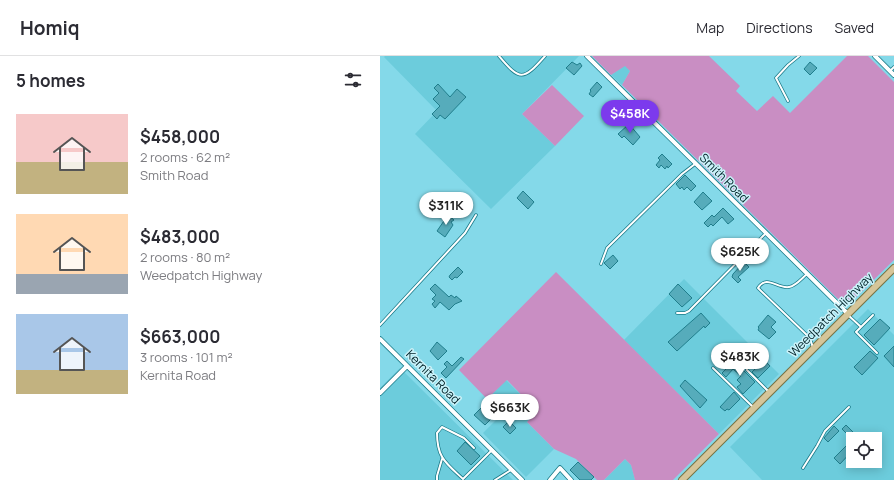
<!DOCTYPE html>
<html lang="en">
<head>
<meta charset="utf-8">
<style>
  body { margin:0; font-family:Manrope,sans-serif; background:#f7f7f7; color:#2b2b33; height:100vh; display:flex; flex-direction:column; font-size:15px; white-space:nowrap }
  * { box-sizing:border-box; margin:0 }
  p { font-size:13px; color:#7c7c81 }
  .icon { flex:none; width:22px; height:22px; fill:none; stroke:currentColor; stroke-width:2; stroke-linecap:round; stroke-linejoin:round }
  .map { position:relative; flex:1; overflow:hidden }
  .panel { display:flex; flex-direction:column; background:#fff; width:380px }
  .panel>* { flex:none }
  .tools { position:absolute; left:466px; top:376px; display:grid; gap:8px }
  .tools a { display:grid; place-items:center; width:36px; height:36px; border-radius:0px; background:#fff; box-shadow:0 2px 10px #0003; font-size:20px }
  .price { position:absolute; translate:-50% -34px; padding:0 9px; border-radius:14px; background:#fff; color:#222; font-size:13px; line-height:26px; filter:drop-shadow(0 1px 2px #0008) }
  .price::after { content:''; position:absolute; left:50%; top:24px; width:12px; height:9px; margin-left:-6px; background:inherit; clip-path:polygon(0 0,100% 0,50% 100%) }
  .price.selected { background:#7c3aed; color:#fff }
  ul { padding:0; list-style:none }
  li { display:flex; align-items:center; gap:12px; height:100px; padding:0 16px }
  li span { display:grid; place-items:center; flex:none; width:112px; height:80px; border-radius:0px; color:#555 }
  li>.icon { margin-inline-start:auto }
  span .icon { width:48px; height:48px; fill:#fffc; stroke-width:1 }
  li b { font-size:17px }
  h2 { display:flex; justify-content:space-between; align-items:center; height:48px; padding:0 16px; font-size:17px }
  header { display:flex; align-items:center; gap:24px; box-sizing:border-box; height:56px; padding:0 20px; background:#fff; border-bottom:1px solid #e1e1e2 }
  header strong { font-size:19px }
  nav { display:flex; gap:22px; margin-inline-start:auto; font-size:14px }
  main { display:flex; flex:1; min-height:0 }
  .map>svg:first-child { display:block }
</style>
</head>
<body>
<header>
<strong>Homiq</strong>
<nav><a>Map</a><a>Directions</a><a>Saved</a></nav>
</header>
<main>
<section class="panel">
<h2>5 homes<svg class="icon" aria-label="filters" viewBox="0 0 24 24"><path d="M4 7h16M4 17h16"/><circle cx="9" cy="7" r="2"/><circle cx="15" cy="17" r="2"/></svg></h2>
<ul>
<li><span style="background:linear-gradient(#f6c9c9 60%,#c2b280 0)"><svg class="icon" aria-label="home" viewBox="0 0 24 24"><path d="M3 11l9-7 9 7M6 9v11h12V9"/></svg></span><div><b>$458,000</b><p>2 rooms · 62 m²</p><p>Smith Road</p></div></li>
<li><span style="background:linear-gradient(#ffd9b3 75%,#9aa5b1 0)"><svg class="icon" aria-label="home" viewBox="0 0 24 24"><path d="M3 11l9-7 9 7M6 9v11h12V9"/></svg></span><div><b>$483,000</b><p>2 rooms · 80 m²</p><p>Weedpatch Highway</p></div></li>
<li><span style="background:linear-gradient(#a9c7e8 70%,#c2b280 0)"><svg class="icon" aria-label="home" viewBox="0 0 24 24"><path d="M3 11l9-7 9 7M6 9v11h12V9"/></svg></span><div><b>$663,000</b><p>3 rooms · 101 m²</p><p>Kernita Road</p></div></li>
</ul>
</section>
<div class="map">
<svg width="514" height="424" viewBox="0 0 514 424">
  <rect width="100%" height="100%" fill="#84d9e9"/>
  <path fill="#6cccdc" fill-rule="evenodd" d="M5 0H199L142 58 175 90 111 153 35 78 57 55 4 1Z
    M245 9 250 15 242 29 231 19Z
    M304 223 399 318 339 378 244 284Z
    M488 253 514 279V424H382L350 391ZM473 383H495V405H473Z
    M20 312 133 424H0V332Z
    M126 324 157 355 147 366 174 393 146 421 103 377 122 358 107 343Z
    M245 403 251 409 255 424H224Z"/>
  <path fill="#c98ec3" d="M212 0H329L360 30 356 35 377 55 393 40 410 57 467 0H488L514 26V204L466 251 242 29 250 15 245 10 231 19Z
    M172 29 204 60 175 90 142 58Z
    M176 216 339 378 293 424H255L251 409 245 403 224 424H217L196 403 174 393 147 366 157 355 127 324 107 343 79 314Z"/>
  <path fill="#56acbb" stroke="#207e8c" d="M192 6 197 9 200 7 202 10 194 19 186 12Z
    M430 6 437 12 430 19 424 13Z
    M217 26 222 31 213 41 209 38 211 35 210 34Z
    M58 28 70 41 77 33 86 41 65 63 60 59 57 63 52 58 60 50 53 43 59 37 54 32Z
    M249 68 260 81 253 89 244 80 242 82 238 78Z
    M282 98 292 108 288 112 287 110 285 113 281 109 279 112 276 109 280 104 278 102Z
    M305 119 316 130 311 135 307 131 304 134 302 131 300 133 296 128Z
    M143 135 154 146 148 153 137 142Z
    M323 136 332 145 322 154 314 146Z
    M343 152 354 163 348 168 342 161 333 170 331 168 328 171 324 167 332 159 334 161Z
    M68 159 74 164 71 166 73 169 65 181 57 175Z
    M233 199 238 205 230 213 224 207Z
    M364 206 369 211 358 221 361 224 358 227 352 221 353 218Z
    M78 211 83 216 77 222 75 221 72 224 69 221 70 219Z
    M55 228 69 241 71 239 75 242 76 240 82 245 75 248 69 254 60 246 55 252 52 248 55 245 52 243 56 239 50 233Z
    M298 228 312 242 302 251 289 238Z
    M321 257 330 267 325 272 324 270 297 295 288 286Z
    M388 259 396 266 391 271 396 276 389 283 378 274 379 272 378 271Z
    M500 263 510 272 494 289 484 279Z
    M57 286 67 295 58 304 50 295Z
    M514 290V311L504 300Z
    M490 295 498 302 482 319 474 311Z
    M380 300 390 310 378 322 372 316 377 311 373 307Z
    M81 301 84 303 66 322 61 317 67 311 64 308 67 305 72 310Z
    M354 305 375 326 363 338 357 331 361 328 357 324 361 320 353 313 346 321 342 317Z
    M305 324 327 344 320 352 300 330Z
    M354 336 360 343 349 354 347 353 345 355 340 351Z
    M101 352 111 363 105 369 94 359Z
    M129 365 136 372 130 378 123 371Z
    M466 369 480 383H472L462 373Z
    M454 370 459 375 448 386 444 382Z
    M473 383V394L460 408 454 402Z
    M85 386 100 400 91 409 77 395Z
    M198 406 214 421 211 424H200L190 414Z"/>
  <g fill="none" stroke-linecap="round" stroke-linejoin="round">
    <g stroke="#197987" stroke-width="3.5">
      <path id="lane" d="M119 0C140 25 143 25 165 0
        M510 15 514 11
        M408 45 396 22 408 9 419 0
        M221 208 227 192 302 118 315 108
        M427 218C422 222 416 230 409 231 397 233 387 218 378 232L430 282 433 292
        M297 257H305L309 255 386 177
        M468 259 481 271 476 276 497 297
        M0 269 85 177 96 159
        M481 271 493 259
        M372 301 366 309 367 314 388 335
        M333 312 373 351
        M94 392 84 382 62 371 57 377C57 402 66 407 83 423L111 395
        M423 412 437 390 445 375 469 351
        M57 424V420L62 403
        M115 424 131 414"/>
    </g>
    <g stroke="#197987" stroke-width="5.5">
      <path id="street" d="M207 0 468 258
        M495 0 514 19
        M0 283 142 424
        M0 337 27 310
        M170 424 180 412 191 424"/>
    </g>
    <g stroke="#787345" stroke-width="8">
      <path id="primary" d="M302 424 514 212"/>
    </g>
    <use href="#lane" stroke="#fff" stroke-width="2"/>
    <use href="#street" stroke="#fff" stroke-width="4"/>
    <use href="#primary" stroke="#d5c599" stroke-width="6"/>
  </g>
  <g text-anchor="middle" stroke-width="3" stroke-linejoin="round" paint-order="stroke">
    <g font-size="12" fill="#002228" stroke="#cbf3fa">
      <text transform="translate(344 122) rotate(45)" y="4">Smith Road</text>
      <text transform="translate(451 259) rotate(-45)" y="4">Weedpatch Highway</text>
      <text transform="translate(53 321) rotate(45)" y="4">Kernita Road</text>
    </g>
  </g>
</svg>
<div class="tools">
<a><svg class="icon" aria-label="locate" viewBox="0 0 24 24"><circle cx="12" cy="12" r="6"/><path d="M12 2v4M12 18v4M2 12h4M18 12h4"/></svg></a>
</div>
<b class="price selected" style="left:250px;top:78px">$458K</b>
<b class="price" style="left:66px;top:170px">$311K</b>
<b class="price" style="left:360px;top:216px">$625K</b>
<b class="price" style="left:360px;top:321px">$483K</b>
<b class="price" style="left:130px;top:372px">$663K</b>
</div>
</main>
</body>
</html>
